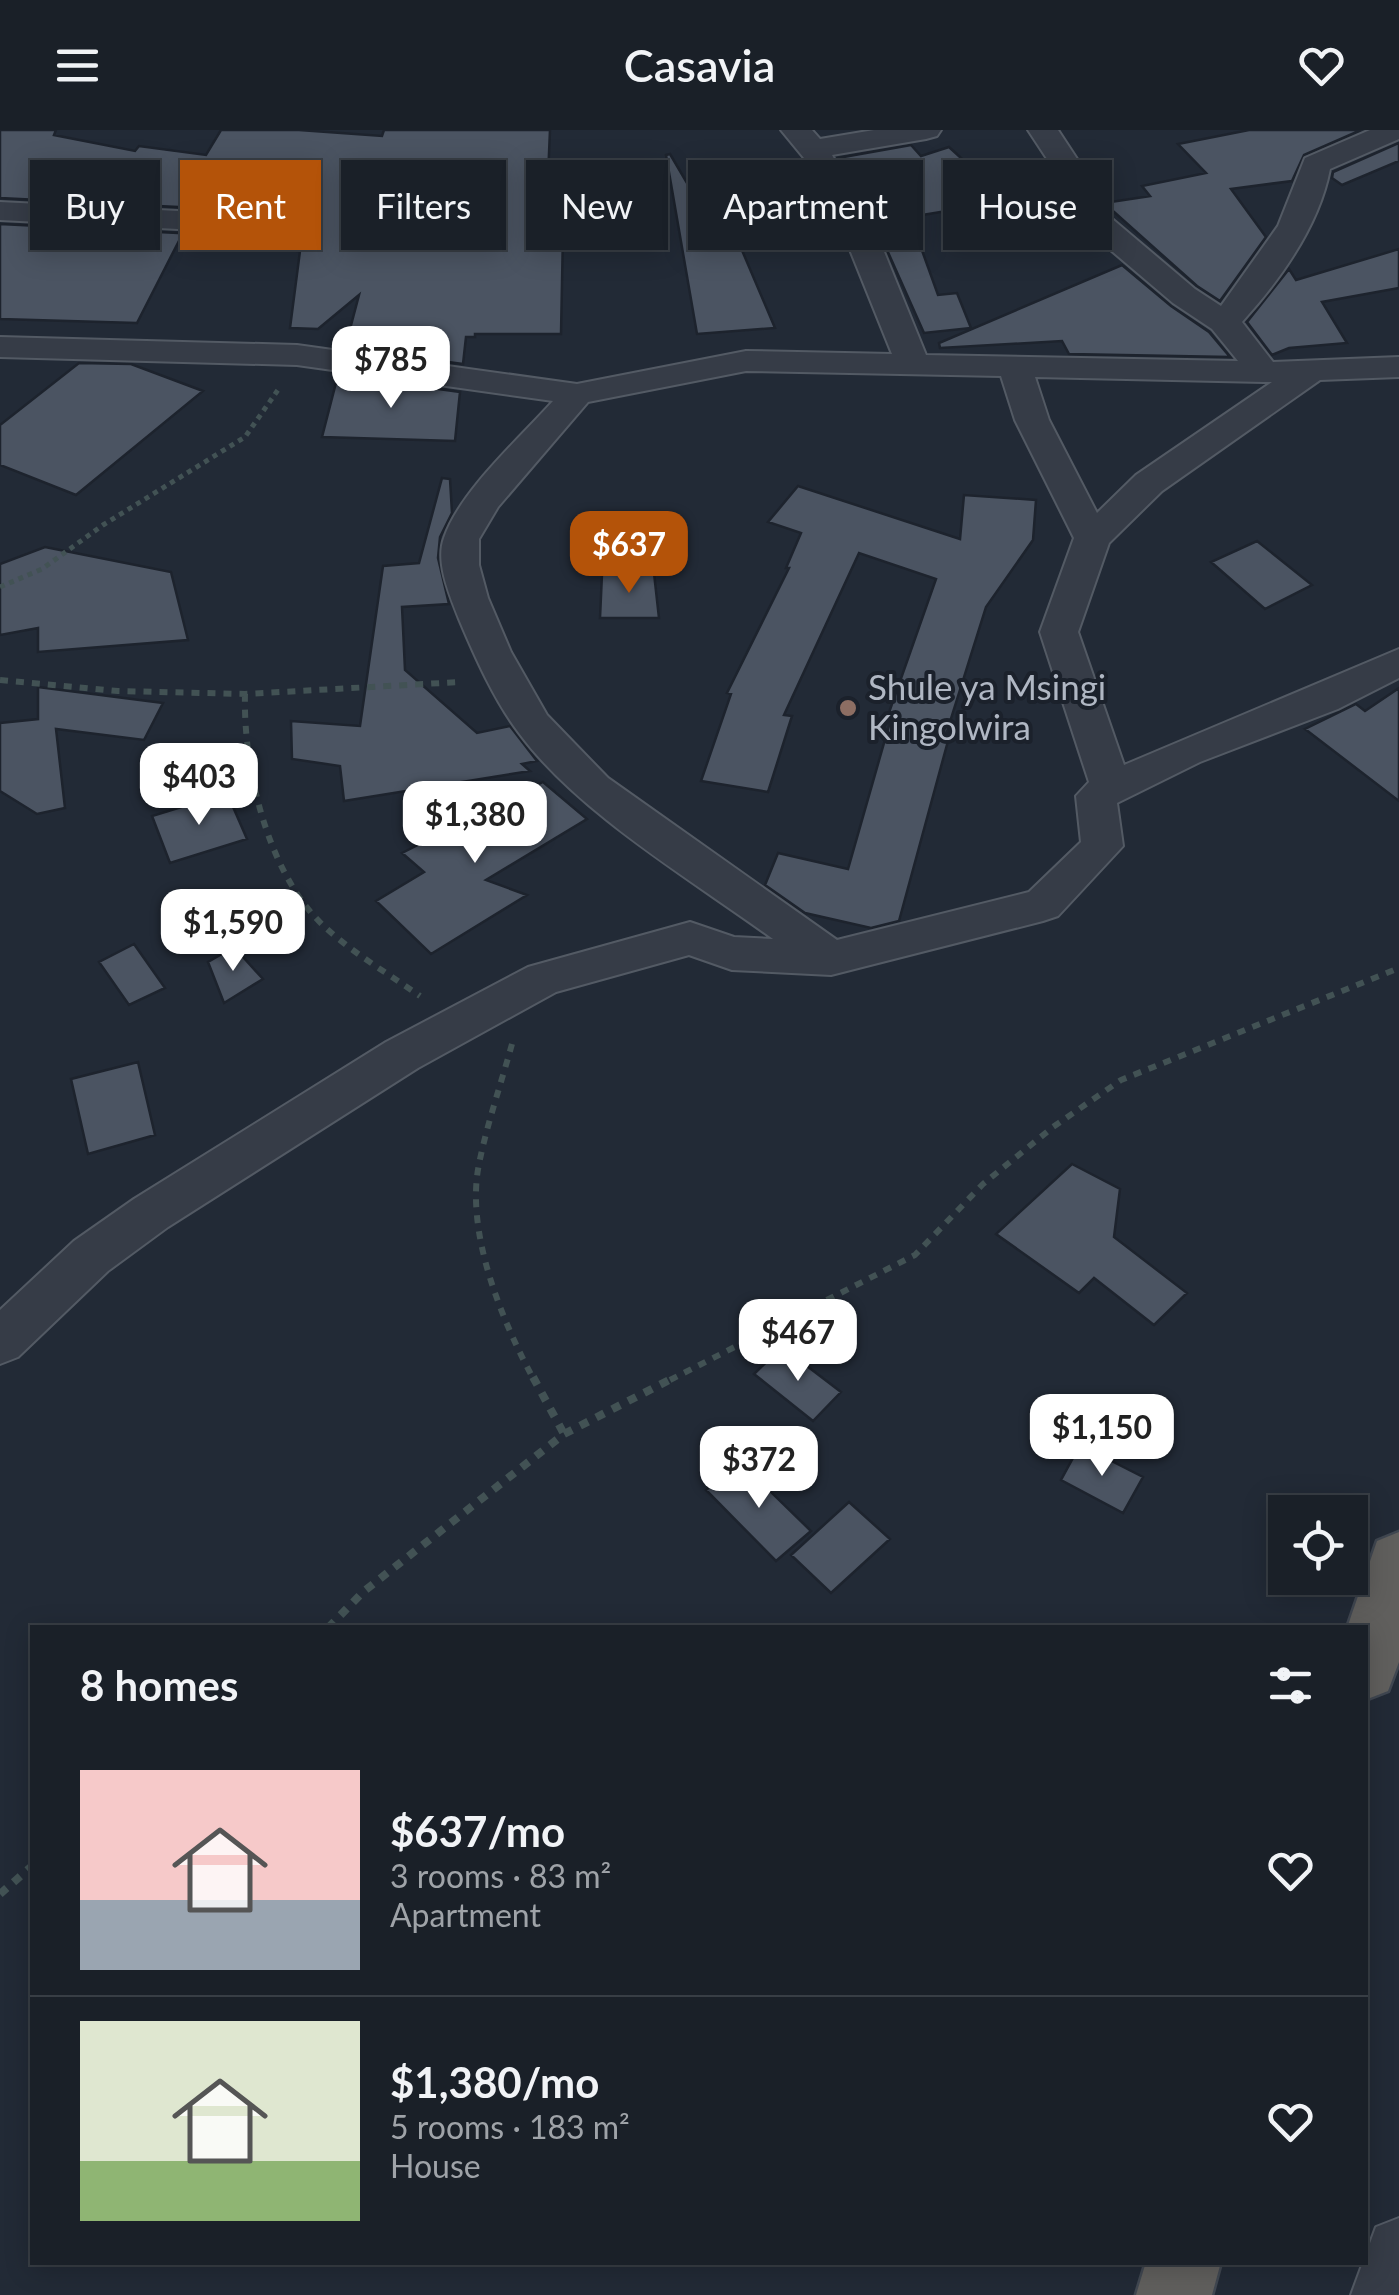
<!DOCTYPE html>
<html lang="en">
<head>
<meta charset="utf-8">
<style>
  body { margin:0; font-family:Lato,sans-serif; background:#272d34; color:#f1f3f6; height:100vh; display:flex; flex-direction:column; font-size:38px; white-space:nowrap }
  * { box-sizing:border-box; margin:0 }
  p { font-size:32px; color:#9fa3a8 }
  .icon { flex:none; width:55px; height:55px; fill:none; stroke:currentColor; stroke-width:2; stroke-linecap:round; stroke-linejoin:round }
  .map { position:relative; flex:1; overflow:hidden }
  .details { position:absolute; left:30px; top:1495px; width:1338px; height:640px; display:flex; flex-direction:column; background:#1a2028; border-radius:0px; box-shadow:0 5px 25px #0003,0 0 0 2px #383e45 }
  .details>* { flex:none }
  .top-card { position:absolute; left:30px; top:30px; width:1340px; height:90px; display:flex; gap:20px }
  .controls { position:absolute; left:1268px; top:1365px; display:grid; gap:20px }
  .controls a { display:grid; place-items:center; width:100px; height:100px; border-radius:0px; background:#1a2028; box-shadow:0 5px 25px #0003,0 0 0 2px #383e45; font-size:50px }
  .price { position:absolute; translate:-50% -85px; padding:0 22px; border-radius:20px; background:#fff; color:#222; font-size:32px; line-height:65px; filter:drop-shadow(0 2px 5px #0008) }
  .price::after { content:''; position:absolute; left:50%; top:60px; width:30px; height:22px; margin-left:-15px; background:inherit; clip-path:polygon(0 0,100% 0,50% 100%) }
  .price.current { background:#b45309; color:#fff }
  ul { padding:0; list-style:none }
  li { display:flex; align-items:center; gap:30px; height:250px; padding:0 50px }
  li+li { border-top:2px solid #383e45 }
  li span { display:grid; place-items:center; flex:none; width:280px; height:200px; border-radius:0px; color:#555 }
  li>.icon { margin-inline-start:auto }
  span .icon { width:120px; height:120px; fill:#fffc; stroke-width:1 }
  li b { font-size:42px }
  h2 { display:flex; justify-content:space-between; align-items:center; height:120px; padding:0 50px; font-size:42px }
  .pill { padding:0 35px; border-radius:0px; background:#1a2028; box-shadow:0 5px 25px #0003,0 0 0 2px #383e45; font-size:35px; line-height:90px }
  .pill.current { background:#b45309; color:#fff }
  header { display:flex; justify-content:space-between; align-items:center; height:130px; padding:0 50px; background:#1a2028; font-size:45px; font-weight:600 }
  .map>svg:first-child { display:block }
</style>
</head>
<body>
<header><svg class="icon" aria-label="menu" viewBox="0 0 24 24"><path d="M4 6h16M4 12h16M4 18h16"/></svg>Casavia<svg class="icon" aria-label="heart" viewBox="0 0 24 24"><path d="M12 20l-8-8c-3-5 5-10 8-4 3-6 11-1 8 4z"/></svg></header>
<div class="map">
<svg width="1399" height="2165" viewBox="0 0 1399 2165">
  <rect width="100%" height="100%" fill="#222a36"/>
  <path fill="#4b5462" stroke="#1d232d" stroke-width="2.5" d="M0 0H56L54 5 135 21 139 16 206 25 221 0H299L382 6 384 0H550L548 47 569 46 571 103H563L561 204H475V207H466L463 234 345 218 359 165 318 199 290 198 300 121 282 120 292 89 285 79 271 75 178 77 0 68Z
    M1249 0H1361L1304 25 1292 51 1231 59 1266 107 1220 171 1197 156 1104 73 1150 66 1142 56 1206 43 1178 14Z
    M1399 13V31L1342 55 1332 48 1333 42Z
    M911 15 921 26 949 17 1008 71 910 87 938 165 957 163 971 198 924 203 883 111 838 28Z
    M670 24 711 94 730 92 775 198 697 204 666 25Z
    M0 94 178 103H183L137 193 0 189Z
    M1399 119V158L1322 172 1347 213 1289 218 1272 225 1247 192 1289 139 1296 150Z
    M1122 135 1171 176 1209 202 1230 227 1069 224 1062 211 940 218 939 213Z
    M79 233 131 234 203 261 76 365 0 335V295Z
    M338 245 460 262 455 311 322 307Z
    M442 348 450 349 452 383 440 407 438 428 449 474 402 477 405 540 477 603 510 596 537 631 522 634 530 641 344 671 340 636 292 629 291 591 360 596 383 436 419 433Z
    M798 356 960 409 964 365 1036 370 1033 410 986 477 944 611H948L899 791 871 798 805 783 765 755 778 723 848 739 890 592 886 591 936 449 859 423 784 585 792 586 768 662 701 651 731 564 727 563 789 438H786L801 403 768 392Z
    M1257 411 1312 455 1265 479 1211 432Z
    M45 417 171 442 188 510 38 522V498L0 505V434Z
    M654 443 659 488H600L602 444Z
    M38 557 163 573 144 610 56 599 65 678 37 684 0 661V593L38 589Z
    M1399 558V671L1305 599 1356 574 1365 581Z
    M543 652 587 689 486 750 527 765 431 824 376 771 424 742 402 723Z
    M227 663 247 709 170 733 152 686Z
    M134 814 165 858 129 875 99 832Z
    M234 817 263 849 224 873 208 832Z
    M138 932 155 1005 88 1024 71 949Z
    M1072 1034 1120 1059 1114 1107 1187 1163 1154 1195 1094 1148 1079 1163 996 1104Z
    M782 1217 841 1262 813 1291 754 1244Z
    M1080 1315 1143 1347 1123 1383 1061 1350Z
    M740 1332 811 1401 776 1431 706 1360Z
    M849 1372 890 1409 831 1463 791 1425Z"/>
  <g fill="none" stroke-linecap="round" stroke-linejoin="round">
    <g stroke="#535a64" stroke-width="4">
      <path id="minor" d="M781 0H812L820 9 874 0H941L937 6 926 9 832 25 880 112 926 225 1238 231 1212 199 1173 173 1080 94 1055 41 1028 0H1058L1085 41 1104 82 1195 159 1221 176 1278 96 1305 28 1370 0H1399V9L1330 39C1319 96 1280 150 1242 192L1273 232 1399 227V247L1320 250 1162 361 1109 413 1078 502 1124 635 1399 519V548L1338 579 1200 632 1117 673 1123 716 1058 786 1043 791 831 845 732 840 689 825 556 862 418 938 168 1097 108 1141 18 1227 0 1234V1180L74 1111 134 1069 386 912 528 837 690 792 734 807 773 809C692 750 578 683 519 603 494 570 475 527 459 489 450 466 435 432 444 408 460 361 520 308 553 271L297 235 0 227V207L297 215 577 254 746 221 892 224 834 80 804 28ZM746 241 1001 246 1015 290 1074 408 1040 502 1089 652 1076 666 1081 712 1029 762 837 810 608 648 547 585 511 522 488 468 479 435V409L498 377 588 272ZM1035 247 1264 252H1272L1136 345 1097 383 1049 290Z
        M0 72 178 81 271 79 282 81 287 88 282 95 271 97 178 99 0 90Z
        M1399 2088V2165H1351L1376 2097Z"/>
    </g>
    <g stroke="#404751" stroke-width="5">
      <path id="trunk" d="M1399 1402V1532L1388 1561 1365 1570V1498H1347L1377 1411Z
        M1146 2132H1221L1212 2165H1136Z"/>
    </g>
    <path stroke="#425254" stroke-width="5" stroke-dasharray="5 5" stroke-linecap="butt" d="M0 457 42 439 103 395 245 307 280 257"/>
    <path stroke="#425254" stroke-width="6" stroke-dasharray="8 8" stroke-linecap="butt" d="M0 550 118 561 245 564 460 552
      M245 564C243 638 268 746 326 798 354 824 389 844 420 866
      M512 914C501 954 487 994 479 1034 465 1102 502 1191 534 1250
      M670 1250 915 1125 983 1054 1053 997 1121 950 1399 838"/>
    <path stroke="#425254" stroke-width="8" stroke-dasharray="9 9" stroke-linecap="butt" d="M533 1247 564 1304
      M328 1498 363 1462 564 1304 675 1247
      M0 1764 32 1736"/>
    <use href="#minor" fill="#363c47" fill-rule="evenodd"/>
    <use href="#trunk" fill="#605f5d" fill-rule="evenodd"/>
  </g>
  <circle fill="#8d6e63" stroke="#1b212b" stroke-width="4" cx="848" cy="578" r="10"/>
  <g text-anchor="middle" stroke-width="8" stroke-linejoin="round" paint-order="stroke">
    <g font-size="35" fill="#b0b7c3" stroke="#1b212b" text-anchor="start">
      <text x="868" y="570">Shule ya Msingi<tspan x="868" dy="40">Kingolwira</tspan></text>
    </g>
  </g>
</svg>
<div class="controls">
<a><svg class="icon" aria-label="locate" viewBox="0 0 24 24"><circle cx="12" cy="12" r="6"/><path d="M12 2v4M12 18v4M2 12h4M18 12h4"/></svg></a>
</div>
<b class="price" style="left:391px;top:281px">$785</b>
<b class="price current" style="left:629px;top:466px">$637</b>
<b class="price" style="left:199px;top:698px">$403</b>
<b class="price" style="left:475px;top:736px">$1,380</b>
<b class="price" style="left:233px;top:844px">$1,590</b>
<b class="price" style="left:798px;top:1254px">$467</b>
<b class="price" style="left:1102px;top:1349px">$1,150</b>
<b class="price" style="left:759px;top:1381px">$372</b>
<div class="top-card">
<a class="pill">Buy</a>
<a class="pill current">Rent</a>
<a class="pill">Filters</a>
<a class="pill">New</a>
<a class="pill">Apartment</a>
<a class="pill">House</a>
</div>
<section class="details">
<h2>8 homes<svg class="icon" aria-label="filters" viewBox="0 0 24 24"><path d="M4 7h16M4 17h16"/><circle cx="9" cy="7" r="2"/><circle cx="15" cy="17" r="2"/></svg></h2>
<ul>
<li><span style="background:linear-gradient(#f6c9c9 65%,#9aa5b1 0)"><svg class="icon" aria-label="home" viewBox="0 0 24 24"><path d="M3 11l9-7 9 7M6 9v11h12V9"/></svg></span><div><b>$637/mo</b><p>3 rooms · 83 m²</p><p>Apartment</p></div><svg class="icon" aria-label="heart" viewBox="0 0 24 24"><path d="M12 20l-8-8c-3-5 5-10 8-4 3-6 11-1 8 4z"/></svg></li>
<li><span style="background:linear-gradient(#dfe7d0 70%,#8fb573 0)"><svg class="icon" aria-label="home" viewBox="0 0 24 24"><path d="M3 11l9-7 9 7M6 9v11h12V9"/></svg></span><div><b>$1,380/mo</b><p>5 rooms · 183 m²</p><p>House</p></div><svg class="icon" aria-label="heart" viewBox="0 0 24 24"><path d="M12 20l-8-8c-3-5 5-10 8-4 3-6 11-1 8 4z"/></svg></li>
</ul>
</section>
</div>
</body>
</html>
